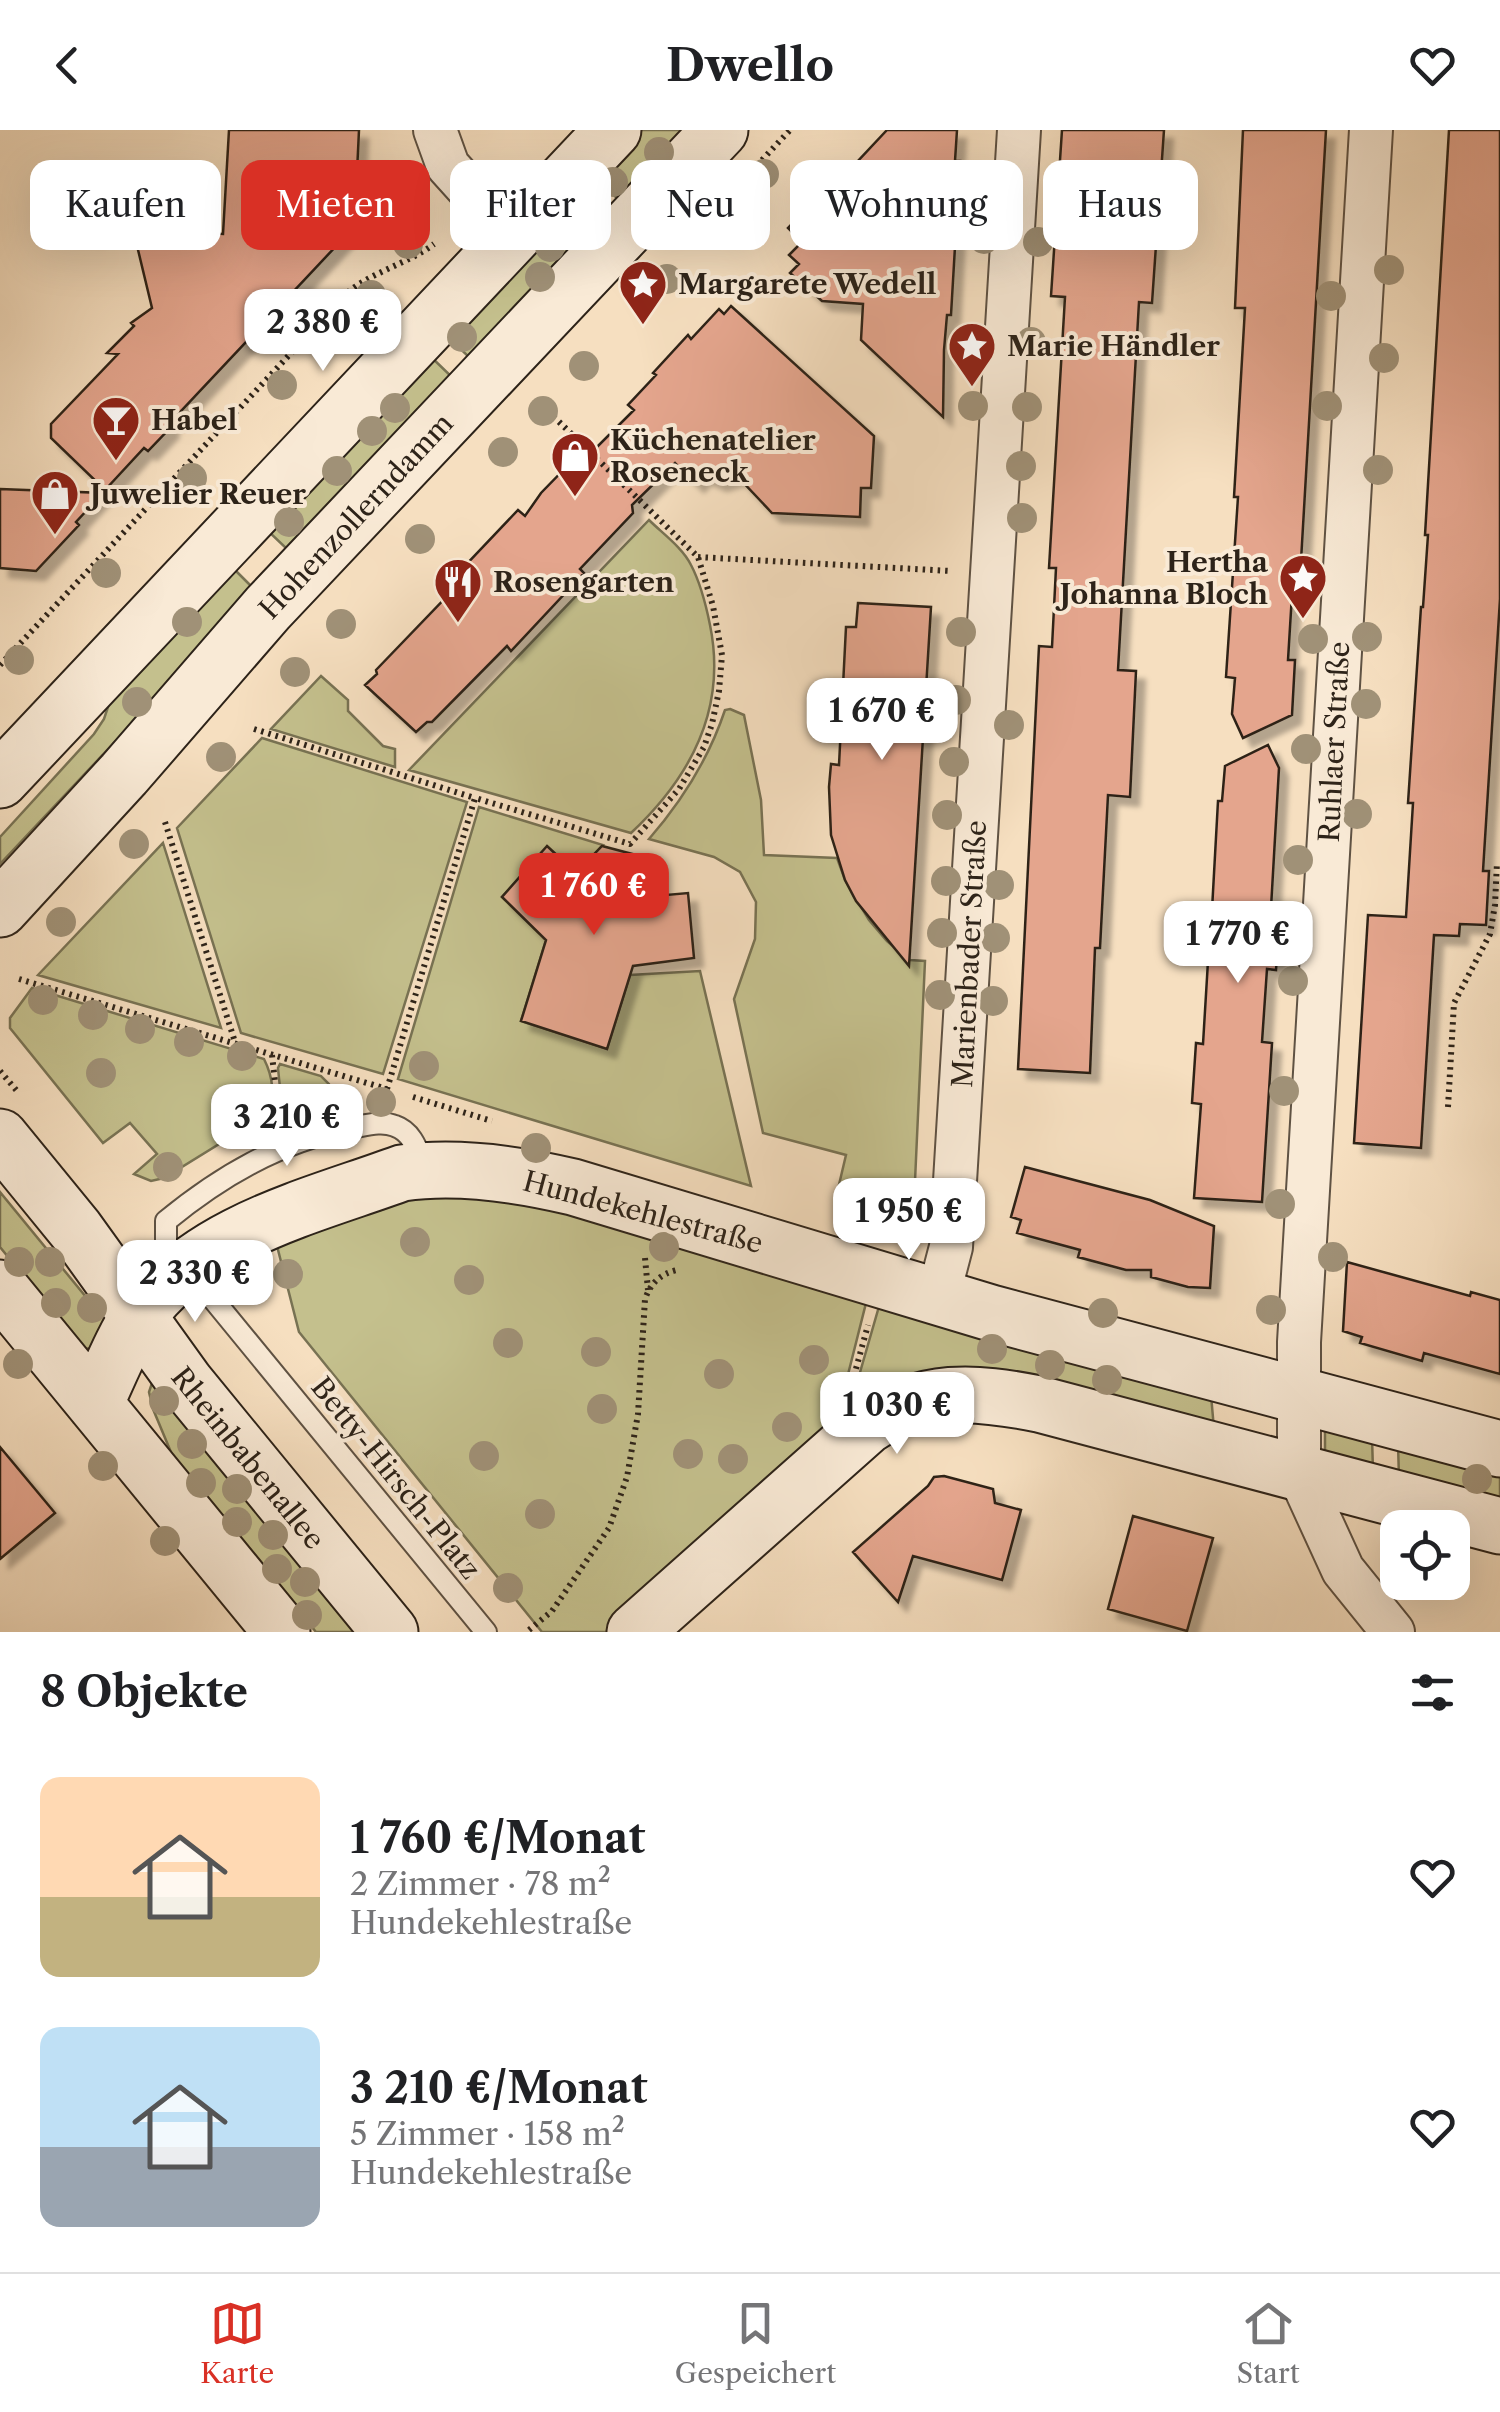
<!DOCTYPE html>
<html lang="de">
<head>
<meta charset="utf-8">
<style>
  body { margin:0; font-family:"Libre Caslon Text",serif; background:#f6f6f6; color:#202124; height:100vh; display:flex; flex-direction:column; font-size:38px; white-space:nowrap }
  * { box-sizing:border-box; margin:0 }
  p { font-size:32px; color:#757577 }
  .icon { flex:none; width:55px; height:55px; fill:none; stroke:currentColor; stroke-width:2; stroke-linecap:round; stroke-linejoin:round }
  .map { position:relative; height:1502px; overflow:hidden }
  .side { display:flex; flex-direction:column; background:#fff; flex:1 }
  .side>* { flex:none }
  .hud { position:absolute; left:30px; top:30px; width:1440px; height:90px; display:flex; gap:20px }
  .buttons { position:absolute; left:1380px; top:1380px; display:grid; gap:20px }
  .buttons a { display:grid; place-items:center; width:90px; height:90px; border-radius:20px; background:#fff; box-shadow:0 10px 40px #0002; font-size:50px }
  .price { position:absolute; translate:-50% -85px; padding:0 22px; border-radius:20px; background:#fff; color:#222; font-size:32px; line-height:65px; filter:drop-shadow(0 2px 5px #0008) }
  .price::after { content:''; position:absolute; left:50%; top:60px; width:30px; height:22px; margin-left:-15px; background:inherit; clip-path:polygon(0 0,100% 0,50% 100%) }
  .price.on { background:#d93025; color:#fff }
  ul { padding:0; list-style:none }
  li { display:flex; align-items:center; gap:30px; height:250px; padding:0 40px }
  li span { display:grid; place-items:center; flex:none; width:280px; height:200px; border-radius:20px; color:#555 }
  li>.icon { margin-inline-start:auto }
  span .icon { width:120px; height:120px; fill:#fffc; stroke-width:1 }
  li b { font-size:42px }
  h2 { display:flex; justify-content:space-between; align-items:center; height:120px; padding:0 40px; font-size:42px }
  .chip { padding:0 35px; border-radius:20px; background:#fff; box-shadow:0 10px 40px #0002; font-size:35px; line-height:90px }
  .chip.on { background:#d93025; color:#fff }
  header { display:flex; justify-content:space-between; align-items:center; height:130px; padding:0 40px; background:#fff; font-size:45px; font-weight:700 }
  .dock { display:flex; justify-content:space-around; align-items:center; height:140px; border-top:2px solid #e0e0e0; background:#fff; font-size:28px; color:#757577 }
  .dock a { display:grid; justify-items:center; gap:5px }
  .dock .on { color:#d93025 }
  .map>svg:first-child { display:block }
</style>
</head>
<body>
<header><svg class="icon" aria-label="back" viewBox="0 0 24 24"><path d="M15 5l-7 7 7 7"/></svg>Dwello<svg class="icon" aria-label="heart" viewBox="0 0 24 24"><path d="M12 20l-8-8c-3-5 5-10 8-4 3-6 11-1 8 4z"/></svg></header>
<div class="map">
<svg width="1500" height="1502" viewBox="0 0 1500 1502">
  <defs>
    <filter id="shadow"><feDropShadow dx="9" dy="9" stdDeviation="2.5" flood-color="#0004"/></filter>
  </defs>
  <rect width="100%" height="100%" fill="#f6dfc0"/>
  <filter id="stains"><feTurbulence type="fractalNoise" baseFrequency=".002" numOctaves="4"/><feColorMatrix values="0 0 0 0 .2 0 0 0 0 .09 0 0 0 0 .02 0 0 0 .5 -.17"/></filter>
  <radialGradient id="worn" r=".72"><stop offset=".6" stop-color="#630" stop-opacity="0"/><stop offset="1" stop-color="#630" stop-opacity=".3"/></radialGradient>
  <path fill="#c4c08d" stroke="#787253" stroke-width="2.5" d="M640 0H693L623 74 595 47Z
    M577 66 605 92 473 231 446 205Z
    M428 224 455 250 288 420 268 401Z
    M649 390C662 403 683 418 691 435 701 454 706 475 710 495 727 578 691 647 631 703L409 640Z
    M233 438 251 456 253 465 0 734V707L94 604 104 589 110 571Z
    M321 546 348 570V581L383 616 395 619V637L271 599Z
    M730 579 744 585 761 670 764 725 837 728 845 750 869 790 887 811 910 830 925 831 914 1073 838 1059 846 1025 763 1003 734 869 755 809 756 772 740 742 714 727 649 709C682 671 709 628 725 580Z
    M262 608 467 672 383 944 241 903 177 698Z
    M479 677 603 715 591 728 604 741 596 761 547 717 502 767 546 810 521 891 607 919 630 845 700 841 751 1056 398 949Z
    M163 713 221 898 38 845Z
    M32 858 264 929C274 949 274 965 270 987L261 992 246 962 218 978 232 1006 164 1048 151 1051 134 1044 157 1024 130 993 103 1013 10 898V888Z
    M280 934 321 946 329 954 330 959 327 972 314 978H282L278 938Z
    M0 1062 104 1189V1194L91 1218 85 1219 81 1217 0 1117Z
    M410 1065 508 1066 867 1169 835 1296 606 1502H542L299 1202 276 1112Z
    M880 1173 1211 1265 1214 1299 848 1284Z
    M152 1253 361 1502H316L173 1327 153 1279 149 1262Z
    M1325 1299 1372 1307 1373 1341 1325 1324Z
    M1398 1314 1500 1341V1375L1399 1348Z"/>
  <path fill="#e4a58d" stroke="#2d2319" stroke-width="2.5" filter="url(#shadow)" d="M229 0H359L357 42H360L358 85 354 97 168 295 170 298 148 321 144 318 105 360 51 308V294L118 224 107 223 134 196 131 193 152 178 133 99 223 104Z
    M887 0H957L955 31H960L951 185H947L944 220 943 287 861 210 863 174 822 171 790 143 799 134 789 125 802 112 788 98 821 63 825 66Z
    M1062 0H1164L1152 173 1139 172 1118 540 1136 541 1130 667 1108 665 1100 818H1095L1090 943 1018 939 1039 516 1052 517 1056 438H1049L1065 167 1051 166Z
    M1243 0H1326L1300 448H1293L1288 530H1295L1292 585 1243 608 1232 584 1235 548 1226 547 1238 367H1234L1245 178H1235Z
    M1449 0H1500V469L1483 741H1489L1486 795 1460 794 1459 806 1434 805 1421 1018 1354 1013 1368 785 1406 787 1413 673H1408L1421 477H1423L1428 405H1425Z
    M34 58 98 61 96 106 32 103Z
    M731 176 874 306 871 358H861L860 387 772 383 737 346 718 352 703 345 695 353 675 333 632 375 633 383 580 439 584 443 511 521 507 516 432 592H427L416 602 365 555 377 544 376 540 450 463 444 458 518 380 525 386 541 363 580 323 586 328 634 280 628 275 656 245 653 243 688 205 691 209 719 179 724 184Z
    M0 359 103 363 76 392 79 395 36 441 0 438Z
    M858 473 931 477 909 836 856 771 845 750 831 705 829 657 831 634 839 635 846 497H856Z
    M1268 615 1279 638 1271 778 1280 779 1276 840 1267 839 1262 912 1272 913 1262 1072 1194 1068 1201 974 1192 973 1196 913 1203 914 1208 831 1201 830 1204 779 1212 780 1218 671H1222L1225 636Z
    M547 716 576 743 602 716 640 726 644 767 688 763 694 828 633 836 607 919 521 891 546 810 502 767Z
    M1025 1037 1150 1070 1214 1096 1210 1158 1188 1157 1151 1147V1140H1126L1078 1127 1080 1120 1017 1103 1021 1090 1011 1087Z
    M1347 1132 1470 1166 1471 1162 1500 1170V1244L1424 1223 1422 1231 1360 1213 1362 1207 1343 1201Z
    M0 1317 55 1383 0 1429Z
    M944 1346 993 1359 995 1373 1021 1380 1002 1450 913 1426 898 1472 853 1422 928 1356 934 1347Z
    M1133 1386 1213 1408 1187 1501 1108 1479Z"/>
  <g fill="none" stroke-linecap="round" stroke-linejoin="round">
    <g stroke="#5f5243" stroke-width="24">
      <path id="lane" d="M189 1140 486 1502
        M166 1143V1091C221 1046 279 1012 350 998 364 996 381 990 395 996 413 1002 418 1022 425 1038"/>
    </g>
    <g stroke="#5f5243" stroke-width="46">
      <path id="street" d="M435 0 448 36 512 107
        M1371 0 1299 1212V1344L1343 1440 1393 1502
        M938 1167 951 1117 1019 0"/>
    </g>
    <g stroke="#2d2319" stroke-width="59">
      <path id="secondary" d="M0 650 613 0
        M0 779 124 644 268 478 720 0
        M0 1007 76 1100 186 1253 390 1502
        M0 1158 282 1502
        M95 1274C108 1247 123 1208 140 1184 202 1101 309 1077 402 1043 458 1035 518 1044 573 1057L991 1183 1500 1319
        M635 1502 867 1296C924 1257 974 1261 1039 1274L1500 1396"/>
    </g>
    <path stroke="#2d2319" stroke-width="6" stroke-dasharray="2.5 5" stroke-linecap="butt" d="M762 30 790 0
      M698 427 951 441
      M0 535 348 162C374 141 407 134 434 114
      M254 599 475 668
      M165 692 235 912
      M19 849 387 959
      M272 925 279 988
      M0 941 17 961
      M387 959 475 668 630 714 679 659 704 617 712 594 719 561 722 525 713 476 698 427 552 285
      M413 967 492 991
      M1448 977 1454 873 1490 804 1495 775 1497 732
      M645 1128 648 1160
      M854 1246 868 1195
      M529 1500 552 1481 609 1398 627 1347 638 1284 645 1169C651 1153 660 1144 677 1140"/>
    <use href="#lane" stroke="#f9ead6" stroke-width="20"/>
    <use href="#street" stroke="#f9ead6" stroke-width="42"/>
    <use href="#secondary" stroke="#f9ead6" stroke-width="55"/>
  </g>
  <g fill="#a09177">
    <circle cx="659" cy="22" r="15"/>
    <circle cx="764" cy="44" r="15"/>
    <circle cx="394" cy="49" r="15"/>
    <circle cx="613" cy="52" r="15"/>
    <circle cx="594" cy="91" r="15"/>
    <circle cx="984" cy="109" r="15"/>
    <circle cx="1038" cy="112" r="15"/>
    <circle cx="408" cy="114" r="15"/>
    <circle cx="550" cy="117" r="15"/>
    <circle cx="1389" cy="140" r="15"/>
    <circle cx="540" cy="147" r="15"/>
    <circle cx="667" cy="149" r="15"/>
    <circle cx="371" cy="165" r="15"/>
    <circle cx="1331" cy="166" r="15"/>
    <circle cx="462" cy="207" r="15"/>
    <circle cx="1031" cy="212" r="15"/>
    <circle cx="981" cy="216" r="15"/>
    <circle cx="1384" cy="228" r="15"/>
    <circle cx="584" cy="236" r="15"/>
    <circle cx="282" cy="255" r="15"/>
    <circle cx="973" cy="276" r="15"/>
    <circle cx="1327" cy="276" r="15"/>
    <circle cx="1027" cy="277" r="15"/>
    <circle cx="395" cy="278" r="15"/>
    <circle cx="543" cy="281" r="15"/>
    <circle cx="372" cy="301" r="15"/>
    <circle cx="503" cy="322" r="15"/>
    <circle cx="1021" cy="336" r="15"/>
    <circle cx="1378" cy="340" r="15"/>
    <circle cx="337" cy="341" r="15"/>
    <circle cx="192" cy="348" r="15"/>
    <circle cx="1022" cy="388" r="15"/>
    <circle cx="289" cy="392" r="15"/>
    <circle cx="420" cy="409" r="15"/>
    <circle cx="106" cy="443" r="15"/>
    <circle cx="187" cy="492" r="15"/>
    <circle cx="341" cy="494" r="15"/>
    <circle cx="961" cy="502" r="15"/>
    <circle cx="1367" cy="507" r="15"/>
    <circle cx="1313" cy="509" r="15"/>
    <circle cx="19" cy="530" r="15"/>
    <circle cx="295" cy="542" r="15"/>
    <circle cx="956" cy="570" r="15"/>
    <circle cx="137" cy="572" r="15"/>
    <circle cx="1366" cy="574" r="15"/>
    <circle cx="1009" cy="595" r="15"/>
    <circle cx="1306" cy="619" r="15"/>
    <circle cx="221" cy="627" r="15"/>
    <circle cx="954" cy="632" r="15"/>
    <circle cx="1357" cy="684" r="15"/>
    <circle cx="947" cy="685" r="15"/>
    <circle cx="134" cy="714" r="15"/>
    <circle cx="1298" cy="730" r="15"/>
    <circle cx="946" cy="751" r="15"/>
    <circle cx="999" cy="755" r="15"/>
    <circle cx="61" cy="792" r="15"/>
    <circle cx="942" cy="803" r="15"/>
    <circle cx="995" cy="808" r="15"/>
    <circle cx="1293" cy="851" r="15"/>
    <circle cx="940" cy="865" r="15"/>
    <circle cx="43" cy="870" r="15"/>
    <circle cx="993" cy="871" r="15"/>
    <circle cx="93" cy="885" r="15"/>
    <circle cx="140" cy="899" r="15"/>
    <circle cx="189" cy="912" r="15"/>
    <circle cx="242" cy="926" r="15"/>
    <circle cx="424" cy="936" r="15"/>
    <circle cx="101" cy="943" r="15"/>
    <circle cx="1284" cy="961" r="15"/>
    <circle cx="381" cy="972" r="15"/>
    <circle cx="536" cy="1018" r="15"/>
    <circle cx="168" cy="1037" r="15"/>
    <circle cx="1280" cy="1074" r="15"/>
    <circle cx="415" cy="1112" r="15"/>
    <circle cx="664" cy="1117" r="15"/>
    <circle cx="1333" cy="1127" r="15"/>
    <circle cx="19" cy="1132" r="15"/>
    <circle cx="50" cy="1132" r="15"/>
    <circle cx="288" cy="1144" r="15"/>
    <circle cx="469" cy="1150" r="15"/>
    <circle cx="56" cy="1173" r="15"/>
    <circle cx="92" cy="1178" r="15"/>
    <circle cx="1271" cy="1180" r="15"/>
    <circle cx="1103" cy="1183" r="15"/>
    <circle cx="508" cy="1213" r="15"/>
    <circle cx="992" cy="1219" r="15"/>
    <circle cx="596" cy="1222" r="15"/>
    <circle cx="814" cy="1230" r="15"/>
    <circle cx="18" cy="1234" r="15"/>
    <circle cx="1050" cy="1235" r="15"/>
    <circle cx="719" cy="1244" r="15"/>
    <circle cx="1107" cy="1250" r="15"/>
    <circle cx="164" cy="1271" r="15"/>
    <circle cx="602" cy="1279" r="15"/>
    <circle cx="787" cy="1297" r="15"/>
    <circle cx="192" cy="1314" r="15"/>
    <circle cx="688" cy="1324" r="15"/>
    <circle cx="484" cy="1326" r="15"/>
    <circle cx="733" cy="1329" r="15"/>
    <circle cx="103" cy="1336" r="15"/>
    <circle cx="1477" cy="1349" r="15"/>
    <circle cx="201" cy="1353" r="15"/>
    <circle cx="237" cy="1359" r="15"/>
    <circle cx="540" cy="1384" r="15"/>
    <circle cx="237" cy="1392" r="15"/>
    <circle cx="273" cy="1405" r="15"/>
    <circle cx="165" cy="1411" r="15"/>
    <circle cx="277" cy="1439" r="15"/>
    <circle cx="305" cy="1452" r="15"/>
    <circle cx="508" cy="1458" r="15"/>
    <circle cx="307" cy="1485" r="15"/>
  </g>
  <defs>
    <g id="sight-pin" transform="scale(2.5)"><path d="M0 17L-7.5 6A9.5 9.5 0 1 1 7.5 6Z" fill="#8f2418" stroke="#f9ead6"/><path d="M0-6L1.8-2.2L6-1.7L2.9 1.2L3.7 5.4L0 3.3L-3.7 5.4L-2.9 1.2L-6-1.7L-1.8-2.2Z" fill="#fff"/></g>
    <g id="bar-pin" transform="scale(2.5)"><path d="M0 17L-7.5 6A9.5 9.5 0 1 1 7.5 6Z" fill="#8f2418" stroke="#f9ead6"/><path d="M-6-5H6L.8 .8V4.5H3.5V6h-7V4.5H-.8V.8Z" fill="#fff"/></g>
    <g id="shop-pin" transform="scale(2.5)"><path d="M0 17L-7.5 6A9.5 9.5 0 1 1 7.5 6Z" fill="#8f2418" stroke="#f9ead6"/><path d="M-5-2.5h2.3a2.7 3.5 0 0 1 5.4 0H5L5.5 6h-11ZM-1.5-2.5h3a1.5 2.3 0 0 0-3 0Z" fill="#fff"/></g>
    <g id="restaurant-pin" transform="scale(2.5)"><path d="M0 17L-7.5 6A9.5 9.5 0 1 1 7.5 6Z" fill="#8f2418" stroke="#f9ead6"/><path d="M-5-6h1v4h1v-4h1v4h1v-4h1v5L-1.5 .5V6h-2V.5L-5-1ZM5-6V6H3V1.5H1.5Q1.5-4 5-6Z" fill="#fff"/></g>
  </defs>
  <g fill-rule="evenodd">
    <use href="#sight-pin" x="643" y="154"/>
    <use href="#sight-pin" x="972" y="216"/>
    <use href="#bar-pin" x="116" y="290"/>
    <use href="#shop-pin" x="575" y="326"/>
    <use href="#shop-pin" x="55" y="364"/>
    <use href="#sight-pin" x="1303" y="448"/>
    <use href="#restaurant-pin" x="458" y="452"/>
  </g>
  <g text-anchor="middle" stroke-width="8" stroke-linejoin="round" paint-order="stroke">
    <g font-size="28" font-weight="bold" fill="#2d2319" stroke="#f9ead6" text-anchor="start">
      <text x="678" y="164">Margarete Wedell</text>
      <text x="1007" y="226">Marie Händler</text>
      <text x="151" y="300">Habel</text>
      <text x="610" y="320">Küchenatelier<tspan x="610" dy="32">Roseneck</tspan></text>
      <text x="90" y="374">Juwelier Reuer</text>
      <text x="1268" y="442" text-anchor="end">Hertha<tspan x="1268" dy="32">Johanna Bloch</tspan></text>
      <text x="493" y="462">Rosengarten</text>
    </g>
    <g font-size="28" fill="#2d2319" stroke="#f9ead6">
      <text transform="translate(356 386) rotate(-47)" y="10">Hohenzollerndamm</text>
      <text transform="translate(1334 612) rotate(-87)" y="10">Ruhlaer Straße</text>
      <text transform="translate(969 824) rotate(-87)" y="10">Marienbader Straße</text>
      <text transform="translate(643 1082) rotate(15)" y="10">Hundekehlestraße</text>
      <text transform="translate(248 1328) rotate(51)" y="10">Rheinbabenallee</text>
      <text transform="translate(396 1348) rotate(51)" y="10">Betty-Hirsch-Platz</text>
    </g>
  </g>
  <rect width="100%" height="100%" filter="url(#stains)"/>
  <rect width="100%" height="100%" fill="url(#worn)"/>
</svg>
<div class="buttons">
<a><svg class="icon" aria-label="locate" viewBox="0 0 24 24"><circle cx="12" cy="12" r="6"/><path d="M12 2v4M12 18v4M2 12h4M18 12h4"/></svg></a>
</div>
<b class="price" style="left:323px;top:244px">2 380 €</b>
<b class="price" style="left:882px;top:633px">1 670 €</b>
<b class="price on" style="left:594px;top:808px">1 760 €</b>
<b class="price" style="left:1238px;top:856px">1 770 €</b>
<b class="price" style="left:287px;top:1039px">3 210 €</b>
<b class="price" style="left:909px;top:1133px">1 950 €</b>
<b class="price" style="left:195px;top:1195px">2 330 €</b>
<b class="price" style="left:897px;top:1327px">1 030 €</b>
<div class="hud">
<a class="chip">Kaufen</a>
<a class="chip on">Mieten</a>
<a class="chip">Filter</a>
<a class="chip">Neu</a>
<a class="chip">Wohnung</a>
<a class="chip">Haus</a>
</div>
</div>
<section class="side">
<h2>8 Objekte<svg class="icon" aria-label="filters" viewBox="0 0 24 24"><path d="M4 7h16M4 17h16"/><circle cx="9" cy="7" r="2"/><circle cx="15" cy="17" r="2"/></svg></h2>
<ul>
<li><span style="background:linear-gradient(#ffd9b3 60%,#c2b280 0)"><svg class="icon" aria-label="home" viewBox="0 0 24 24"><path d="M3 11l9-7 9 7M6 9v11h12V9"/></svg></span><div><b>1 760 €/Monat</b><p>2 Zimmer · 78 m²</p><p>Hundekehlestraße</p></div><svg class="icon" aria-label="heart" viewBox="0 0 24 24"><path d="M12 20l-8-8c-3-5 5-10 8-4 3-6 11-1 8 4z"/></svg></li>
<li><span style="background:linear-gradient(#bfe0f5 60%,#9aa5b1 0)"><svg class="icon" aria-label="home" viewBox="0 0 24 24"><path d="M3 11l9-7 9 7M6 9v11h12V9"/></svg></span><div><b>3 210 €/Monat</b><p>5 Zimmer · 158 m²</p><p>Hundekehlestraße</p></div><svg class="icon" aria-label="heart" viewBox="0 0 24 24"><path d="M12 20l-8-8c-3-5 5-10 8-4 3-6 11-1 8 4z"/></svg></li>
</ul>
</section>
<nav class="dock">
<a class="on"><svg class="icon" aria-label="map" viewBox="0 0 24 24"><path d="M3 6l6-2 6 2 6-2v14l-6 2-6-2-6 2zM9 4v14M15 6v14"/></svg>Karte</a>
<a><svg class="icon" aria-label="saved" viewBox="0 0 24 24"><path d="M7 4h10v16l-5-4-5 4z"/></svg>Gespeichert</a>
<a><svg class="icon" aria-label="home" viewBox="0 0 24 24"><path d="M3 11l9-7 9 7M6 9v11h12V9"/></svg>Start</a>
</nav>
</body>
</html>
